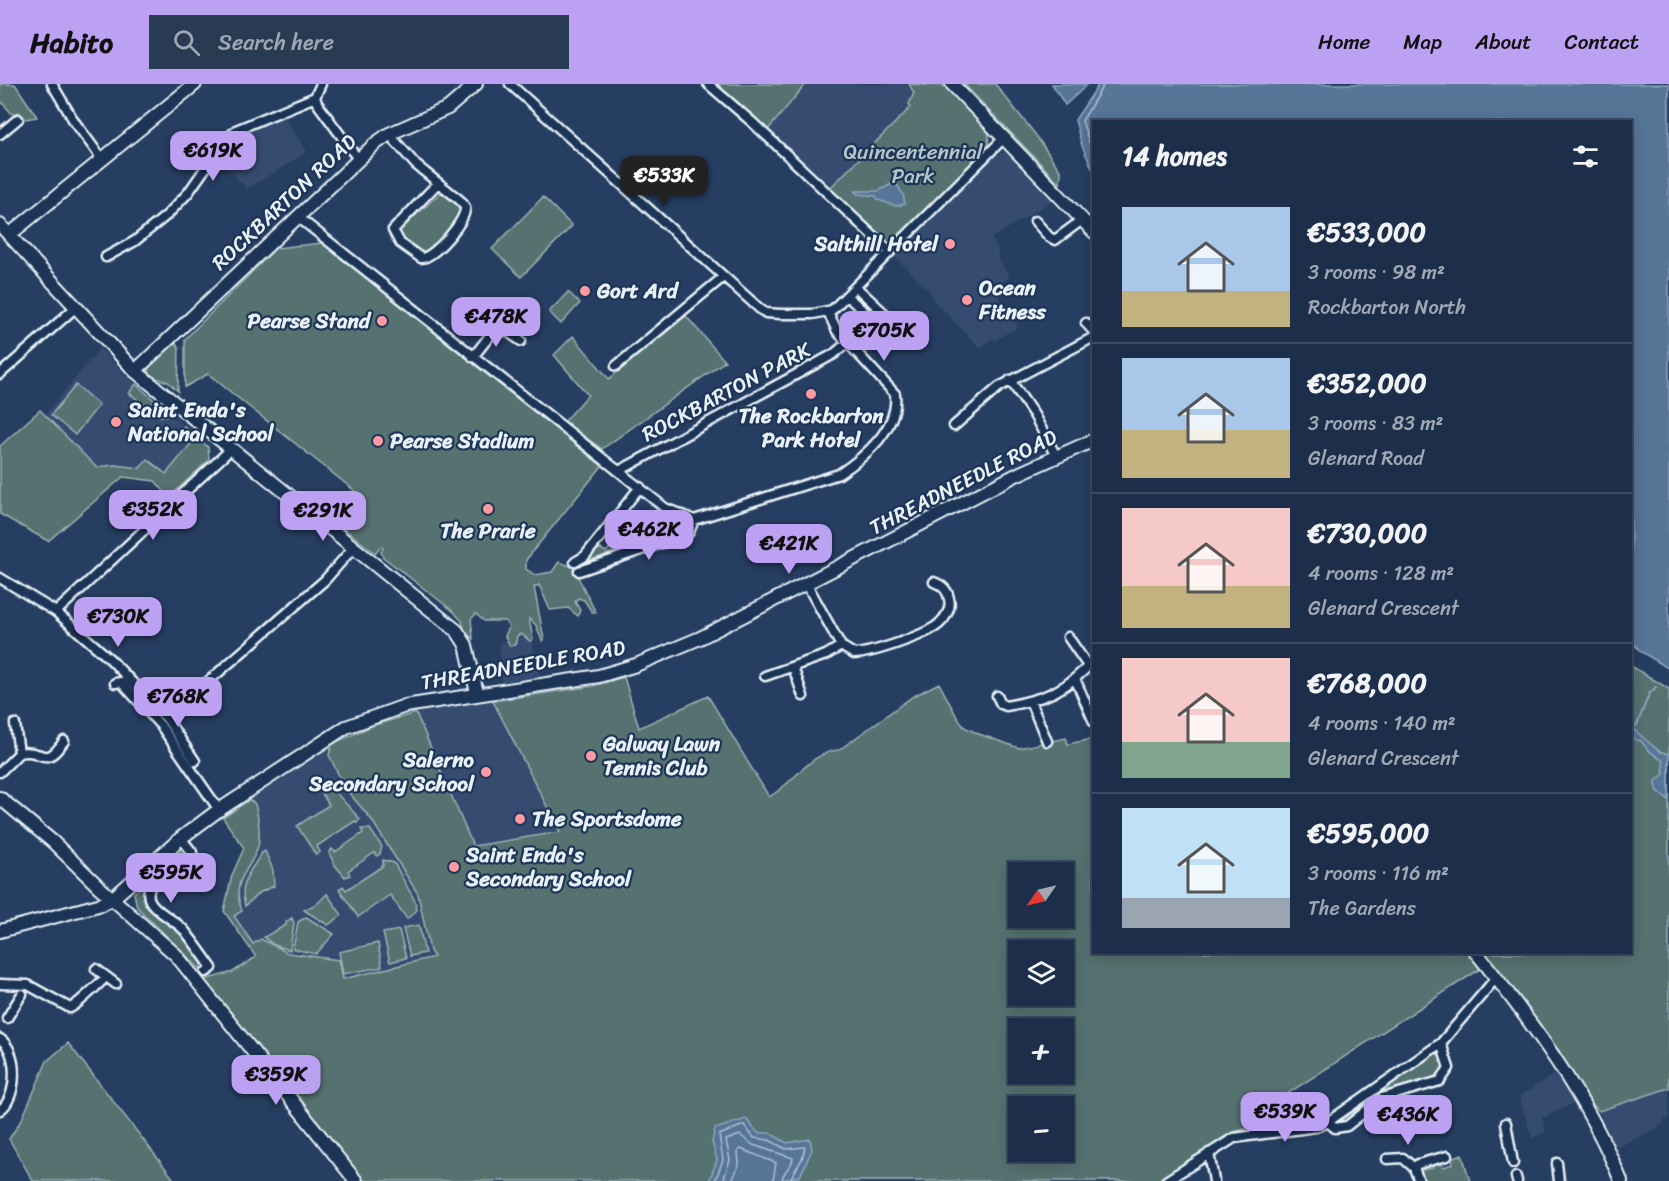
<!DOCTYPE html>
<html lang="en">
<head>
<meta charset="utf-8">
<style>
  body { margin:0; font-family:Sriracha,sans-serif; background:#293a53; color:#f1f3f6; height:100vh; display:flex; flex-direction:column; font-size:22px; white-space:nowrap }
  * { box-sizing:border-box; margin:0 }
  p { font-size:20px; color:#a0a8b4 }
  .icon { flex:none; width:33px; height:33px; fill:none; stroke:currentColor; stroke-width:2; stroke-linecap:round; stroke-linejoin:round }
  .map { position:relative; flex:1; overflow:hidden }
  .panel { position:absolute; left:1092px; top:36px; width:540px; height:834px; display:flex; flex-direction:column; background:#1c2e49; border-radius:0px; box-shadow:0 3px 15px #0003,0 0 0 2px #3a4a61 }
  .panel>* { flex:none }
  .needle { width:39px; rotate:236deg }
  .buttons { position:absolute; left:1008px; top:778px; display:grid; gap:12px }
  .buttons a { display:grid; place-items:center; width:66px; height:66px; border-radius:0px; background:#1c2e49; box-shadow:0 3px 15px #0003,0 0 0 2px #3a4a61; font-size:30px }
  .price { position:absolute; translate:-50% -51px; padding:0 14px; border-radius:12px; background:#bca0f2; color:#111; font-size:20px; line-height:39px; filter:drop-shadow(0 2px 3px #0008) }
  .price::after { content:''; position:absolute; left:50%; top:36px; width:18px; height:14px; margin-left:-9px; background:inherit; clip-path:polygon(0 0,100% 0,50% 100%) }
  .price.active { background:#222; color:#fff }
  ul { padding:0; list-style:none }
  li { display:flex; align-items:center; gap:18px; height:150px; padding:0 30px }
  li+li { border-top:2px solid #3a4a61 }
  li span { display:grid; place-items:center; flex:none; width:168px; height:120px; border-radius:0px; color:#555 }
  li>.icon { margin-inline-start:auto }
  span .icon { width:72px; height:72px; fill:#fffc; stroke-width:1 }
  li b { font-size:26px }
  h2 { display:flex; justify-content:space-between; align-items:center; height:72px; padding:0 30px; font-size:26px }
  header { display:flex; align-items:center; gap:36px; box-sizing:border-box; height:84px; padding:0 30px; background:#bca0f2; color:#111 }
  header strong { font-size:28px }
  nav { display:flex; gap:33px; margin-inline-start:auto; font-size:21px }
  .search { width:420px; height:54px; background:#293a53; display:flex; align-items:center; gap:15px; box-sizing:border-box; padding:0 21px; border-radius:0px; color:#a0a8b4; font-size:22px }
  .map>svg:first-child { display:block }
</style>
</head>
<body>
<header>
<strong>Habito</strong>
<div class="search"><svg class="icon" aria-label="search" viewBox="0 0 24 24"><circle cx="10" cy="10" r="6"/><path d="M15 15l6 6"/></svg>Search here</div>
<nav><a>Home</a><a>Map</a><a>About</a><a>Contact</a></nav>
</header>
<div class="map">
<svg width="1669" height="1097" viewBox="0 0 1669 1097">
  <rect width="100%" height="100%" fill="#263e61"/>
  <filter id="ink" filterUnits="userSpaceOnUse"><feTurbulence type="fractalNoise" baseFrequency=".0167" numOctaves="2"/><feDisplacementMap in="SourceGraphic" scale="12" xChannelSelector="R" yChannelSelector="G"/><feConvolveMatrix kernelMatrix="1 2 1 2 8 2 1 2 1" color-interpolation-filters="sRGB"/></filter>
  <g filter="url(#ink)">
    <path fill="#354c70" d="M806 0H934L828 106 767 47Z
      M284 32 307 68 247 105 219 74 240 49Z
      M1004 68 1011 71 1054 116 992 154 998 166V175L1010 193 993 204 1018 243 995 256 993 254 980 264 933 216 932 210 893 171 992 73Z
      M100 264 131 296 210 365 206 381 169 413 155 397 123 393 113 400 45 331Z
      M530 551 540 594 502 598 499 559Z
      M493 617 560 748 596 833 226 923 204 896 233 888 256 873 224 827 232 791 244 764 223 734 332 660 374 640 426 626Z
      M1557 989 1574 1019 1542 1034 1546 1048 1532 1054 1519 1012Z
      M1669 1004V1033L1656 1045 1614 1065 1599 1027Z"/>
    <path fill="#557270" stroke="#9eb2b4" stroke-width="1.5" fill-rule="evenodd" d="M0 0H15L37 33 26 35 19 28 12 30 0 16Z
      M713 0H806L767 47Z
      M909 0 945 2 989 49 988 64 890 165 828 106 911 23 909 20 914 9Z
      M964 0H995L1035 50 1061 88 1060 100Z
      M440 109H445L459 120 461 131 429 169H420L403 158 399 147Z
      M543 113 572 142 521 193 492 165Z
      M322 159 602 382 537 462 526 476V485L535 491 552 488 559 478 573 483 596 529 592 528 584 516 578 514 575 518 580 526 578 532 568 524 550 526 539 501 534 503 544 555 542 557 536 541 529 535 533 555 530 557 521 550 517 552 515 561 510 562 505 552 509 543 505 537H484L476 530 471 535 473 555 465 548 462 537 453 527 383 473 381 468 383 464 380 463 375 469 335 437 356 408 208 290 185 303V255L276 164Z
      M568 208 580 219 561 240 549 228Z
      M686 232 725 277 602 365 564 338 588 311 554 271 573 252 609 295Z
      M176 259 179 264 178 307 168 298 151 292 148 286 150 281Z
      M136 300 169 329 166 332H159L129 309Z
      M76 301 99 321 75 351 51 331Z
      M40 326 96 383 115 381 140 384 147 375 166 390 190 361 179 350 184 342 208 363 209 376 169 413 155 397 123 393 48 457 0 430V362Z
      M618 438 642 459 588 477 599 464 606 468 612 461 606 455Z
      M1631 582 1669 605V1004L1599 1027 1589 1017 1559 967 1485 869 1630 868Z
      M624 593 639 644 708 612 769 713C793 700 811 667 839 666L912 613 939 599 957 633 964 643 979 650 1019 664 1066 654 1068 660 1093 655 1094 868H1467L1480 885 1273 1019 1262 1028 1267 1039 1230 1049 1159 1097H364L204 896 233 888 256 873 224 827 232 791 244 764 223 734 249 716 255 720C258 731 261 750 258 762 250 789 230 794 242 827L234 832 253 860 261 855 288 869 339 876 343 895 434 873 430 867 418 810 371 735 345 704 329 671 332 660 374 641 416 629 473 762 560 748 493 617 593 602ZM1018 789H1064V834H1018ZM1018 867H1064V912H1018ZM1018 945H1064V990H1018ZM1018 1023H1064V1068H1018Z
      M320 697 329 701 360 735 357 739 355 737 317 762 320 768 316 771 297 742 329 721 320 706 316 708 310 699Z
      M361 745H370L382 763 380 770 377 772 374 769 348 787 350 791 345 793 335 781 329 769 332 765 335 768 363 749Z
      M180 766 188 768V776L149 800 152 825 179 845 203 876 200 885 137 823 134 809Z
      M265 767 273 786 274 802 259 809 245 822C240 802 245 794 256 778 260 772 260 769 265 767Z
      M383 776 394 779 415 817 417 826 407 835 390 811 358 833 339 805 343 802 346 806 383 782Z
      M327 810 342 831 328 841 304 826 318 819Z
      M306 833 334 850 316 870 293 865 298 838Z
      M292 834 294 839 290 866 274 861 264 853 286 841V838Z
      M419 841 425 869 410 872 403 844Z
      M399 846 406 874 390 878 383 849Z
      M378 859 382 883 343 890 339 868Z
      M68 959 173 1094 168 1097H33L9 1055 22 1035 47 977Z
      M1434 968 1441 972 1443 983 1439 992 1383 1008 1346 1037 1338 1039 1336 1036Z
      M1462 1070 1470 1097H1423L1418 1084 1421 1081 1423 1086 1433 1084 1432 1078 1441 1076 1443 1083 1453 1080 1452 1074Z"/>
    <path fill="#567597" stroke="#90a7be" stroke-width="1.5" d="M1052 0H1088L1065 21Z
      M1099 0H1669V585L1640 567 1631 556 1630 38H1094L1093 86 1082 62 1075 36Z
      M895 98 903 110 905 120 896 122 878 116 876 112 857 110 855 107H879Z
      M1631 643 1659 667 1669 670V716C1662 710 1656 710 1656 697L1664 690 1663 677 1648 666 1641 657 1636 656 1631 651Z
      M746 1035 758 1049H770L787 1059 810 1055 812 1066 800 1092 776 1097H709L717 1076 712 1058 715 1045Z"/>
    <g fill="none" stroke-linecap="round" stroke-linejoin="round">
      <path stroke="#aebfd1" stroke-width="1.5" d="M1094 72 1082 37 1104 0
        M715 1097 723 1076 719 1051 744 1041 754 1054 769 1056 786 1065 805 1063 802 1075 789 1097
        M723 1097 730 1076 726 1056 740 1051 753 1061 793 1074C793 1083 782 1086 782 1097
        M732 1097 739 1081 738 1067 741 1065 776 1079 773 1097"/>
      <path stroke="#90a7be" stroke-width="2" d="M1630 644 1637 641 1649 610 1656 603"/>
      <g stroke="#e8f1f8" stroke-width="13">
        <path id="street" d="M52 0 74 37 102 75
          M321 0 315 13 317 19 358 75
          M510 0 760 225 766 229 780 230H813L832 226 1005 53
          M708 0 752 38 890 168
          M0 50 18 35
          M389 50 416 81 461 117 465 123C467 136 434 174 421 174L400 159 393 146 438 99
          M298 133 665 424 694 436 839 390C865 373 899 344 895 310L837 247 828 228
          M1035 137 1049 153 1055 156 1082 136
          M106 173 135 157 167 131 188 109 223 59 236 46 315 13
          M856 203 898 242
          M847 212 894 255
          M1086 239 1094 248
          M473 273 496 244 501 243 521 257
          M616 282 722 194
          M0 290 75 224
          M1010 296 1034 331 1056 372
          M954 342 999 303 1094 253
          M619 387 834 270 847 259
          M575 478 585 472 640 403
          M579 487 683 452 689 448 694 436
          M0 494 56 528 111 576 166 634 195 677
          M806 499 841 562 854 570C873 569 919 553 935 543 944 537 952 525 949 515 948 506 942 501 934 498
          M56 528 230 366
          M1068 553 1088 582
          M793 583 803 612
          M765 592 826 571 841 562
          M1076 597 1094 638
          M115 599 121 598 161 642 219 726
          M997 612 1001 620 1006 622C1046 615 1067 606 1094 576
          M1030 617 1047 657
          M166 634 325 496 354 463
          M15 640 19 669
          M0 688 19 669C44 663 43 687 64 657
          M181 754 192 768 191 778C181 786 167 784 157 794 131 820 171 831 184 846 194 858 203 871 212 884L206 888
          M96 885 116 900
          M0 900 28 901 70 924C76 922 100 899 106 893
          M7 934 22 910
          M0 955C19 967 18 1014 0 1026
          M1328 1038 1335 1044 1347 1042 1382 1014 1440 997 1449 984 1441 959
          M1506 1039 1513 1079
          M1209 1069 1214 1097
          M1387 1075 1403 1074 1414 1084
          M1557 1079 1559 1097
          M1516 1093 1517 1097
          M1166 1097 1234 1054 1316 1043 1328 1038 1441 959 1496 894
          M1419 1097 1414 1084 1418 1080 1447 1072"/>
      </g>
      <g stroke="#e8f1f8" stroke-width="16">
        <path id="secondary" d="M952 0 1094 148
          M0 141 135 287 457 547 466 561 477 609
          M9 151 195 0
          M135 287 375 60 389 50 448 24 476 0
          M0 714 53 758 98 802 176 871 356 1097
          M0 847 102 820 112 815 181 754 216 728 346 643 405 622 599 592 636 581 700 554 1018 390 1094 356
          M1476 868C1533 940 1587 1012 1621 1097"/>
      </g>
      <use href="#street" stroke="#1d3557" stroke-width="8"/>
      <use href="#secondary" stroke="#1d3557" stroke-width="12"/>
    </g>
  </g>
  <g fill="#ff9aa2" stroke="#1d3557" stroke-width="2">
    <circle cx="950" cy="160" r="6"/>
    <circle cx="585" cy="207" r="6"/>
    <circle cx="967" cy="216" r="6"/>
    <circle cx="382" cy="237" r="6"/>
    <circle cx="811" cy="310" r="6"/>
    <circle cx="116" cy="338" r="6"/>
    <circle cx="378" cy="357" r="6"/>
    <circle cx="488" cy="425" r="6"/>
    <circle cx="591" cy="672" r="6"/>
    <circle cx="486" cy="688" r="6"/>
    <circle cx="520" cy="735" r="6"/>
    <circle cx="454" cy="783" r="6"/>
  </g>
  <g text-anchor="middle" stroke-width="4.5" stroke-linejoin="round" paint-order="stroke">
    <g font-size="21" fill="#b5c5c8" stroke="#1d3557">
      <text x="913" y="75">Quincentennial<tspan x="913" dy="24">Park</tspan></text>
    </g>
    <g font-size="21" fill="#e8f1f8" stroke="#1d3557">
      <text transform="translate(284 118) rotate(-43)" y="7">ROCKBARTON ROAD</text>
      <text transform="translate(726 308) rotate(-28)" y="7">ROCKBARTON PARK</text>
      <text transform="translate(963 398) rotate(-27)" y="7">THREADNEEDLE ROAD</text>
      <text transform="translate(523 581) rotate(-10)" y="7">THREADNEEDLE ROAD</text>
    </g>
    <g font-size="21" font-weight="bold" fill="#e8f1f8" stroke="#1d3557" text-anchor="start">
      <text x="938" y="167" text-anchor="end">Salthill Hotel</text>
      <text x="979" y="211">Ocean<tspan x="979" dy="24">Fitness</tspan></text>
      <text x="597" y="214">Gort Ard</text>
      <text x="370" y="244" text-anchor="end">Pearse Stand</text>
      <text x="128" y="333">Saint Enda's<tspan x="128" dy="24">National School</tspan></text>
      <text x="811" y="339" text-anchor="middle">The Rockbarton<tspan x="811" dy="24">Park Hotel</tspan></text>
      <text x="390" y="364">Pearse Stadium</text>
      <text x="488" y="454" text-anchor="middle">The Prarie</text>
      <text x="603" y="667">Galway Lawn<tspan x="603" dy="24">Tennis Club</tspan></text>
      <text x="474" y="683" text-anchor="end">Salerno<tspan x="474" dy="24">Secondary School</tspan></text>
      <text x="532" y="742">The Sportsdome</text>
      <text x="466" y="778">Saint Enda's<tspan x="466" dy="24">Secondary School</tspan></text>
    </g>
  </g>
</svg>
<div class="buttons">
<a><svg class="needle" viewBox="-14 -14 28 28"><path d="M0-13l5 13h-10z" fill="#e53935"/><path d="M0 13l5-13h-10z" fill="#a0a8b4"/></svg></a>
<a><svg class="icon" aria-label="layers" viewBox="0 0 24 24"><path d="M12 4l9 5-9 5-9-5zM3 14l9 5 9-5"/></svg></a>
<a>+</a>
<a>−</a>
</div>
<b class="price" style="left:213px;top:98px">€619K</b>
<b class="price active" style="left:664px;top:123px">€533K</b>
<b class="price" style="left:496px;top:264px">€478K</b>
<b class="price" style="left:884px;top:278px">€705K</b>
<b class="price" style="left:153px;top:457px">€352K</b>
<b class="price" style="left:323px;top:458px">€291K</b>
<b class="price" style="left:649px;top:477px">€462K</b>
<b class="price" style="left:789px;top:491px">€421K</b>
<b class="price" style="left:118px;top:564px">€730K</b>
<b class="price" style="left:178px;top:644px">€768K</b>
<b class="price" style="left:171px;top:820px">€595K</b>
<b class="price" style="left:276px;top:1022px">€359K</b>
<b class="price" style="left:1285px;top:1059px">€539K</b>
<b class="price" style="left:1408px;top:1062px">€436K</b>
<section class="panel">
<h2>14 homes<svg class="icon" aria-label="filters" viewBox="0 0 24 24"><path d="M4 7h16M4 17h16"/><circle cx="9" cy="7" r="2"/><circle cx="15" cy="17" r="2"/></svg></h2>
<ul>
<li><span style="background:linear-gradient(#a9c7e8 70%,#c2b280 0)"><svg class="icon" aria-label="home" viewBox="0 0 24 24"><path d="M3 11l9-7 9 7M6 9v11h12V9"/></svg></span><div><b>€533,000</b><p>3 rooms · 98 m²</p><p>Rockbarton North</p></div></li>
<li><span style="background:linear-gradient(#a9c7e8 60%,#c2b280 0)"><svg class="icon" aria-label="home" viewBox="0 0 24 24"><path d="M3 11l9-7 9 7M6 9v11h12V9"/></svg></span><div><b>€352,000</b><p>3 rooms · 83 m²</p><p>Glenard Road</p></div></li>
<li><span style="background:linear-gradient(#f6c9c9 65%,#c2b280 0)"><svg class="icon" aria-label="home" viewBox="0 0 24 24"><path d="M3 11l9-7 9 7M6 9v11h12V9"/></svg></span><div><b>€730,000</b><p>4 rooms · 128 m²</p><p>Glenard Crescent</p></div></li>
<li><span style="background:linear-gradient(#f6c9c9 70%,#7fa58c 0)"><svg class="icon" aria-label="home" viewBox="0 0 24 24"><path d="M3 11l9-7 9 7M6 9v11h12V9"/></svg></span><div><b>€768,000</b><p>4 rooms · 140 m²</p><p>Glenard Crescent</p></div></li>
<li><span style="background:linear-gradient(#bfe0f5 75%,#9aa5b1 0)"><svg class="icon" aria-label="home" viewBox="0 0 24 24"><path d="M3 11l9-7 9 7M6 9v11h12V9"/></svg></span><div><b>€595,000</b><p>3 rooms · 116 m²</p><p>The Gardens</p></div></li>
</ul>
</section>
</div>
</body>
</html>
